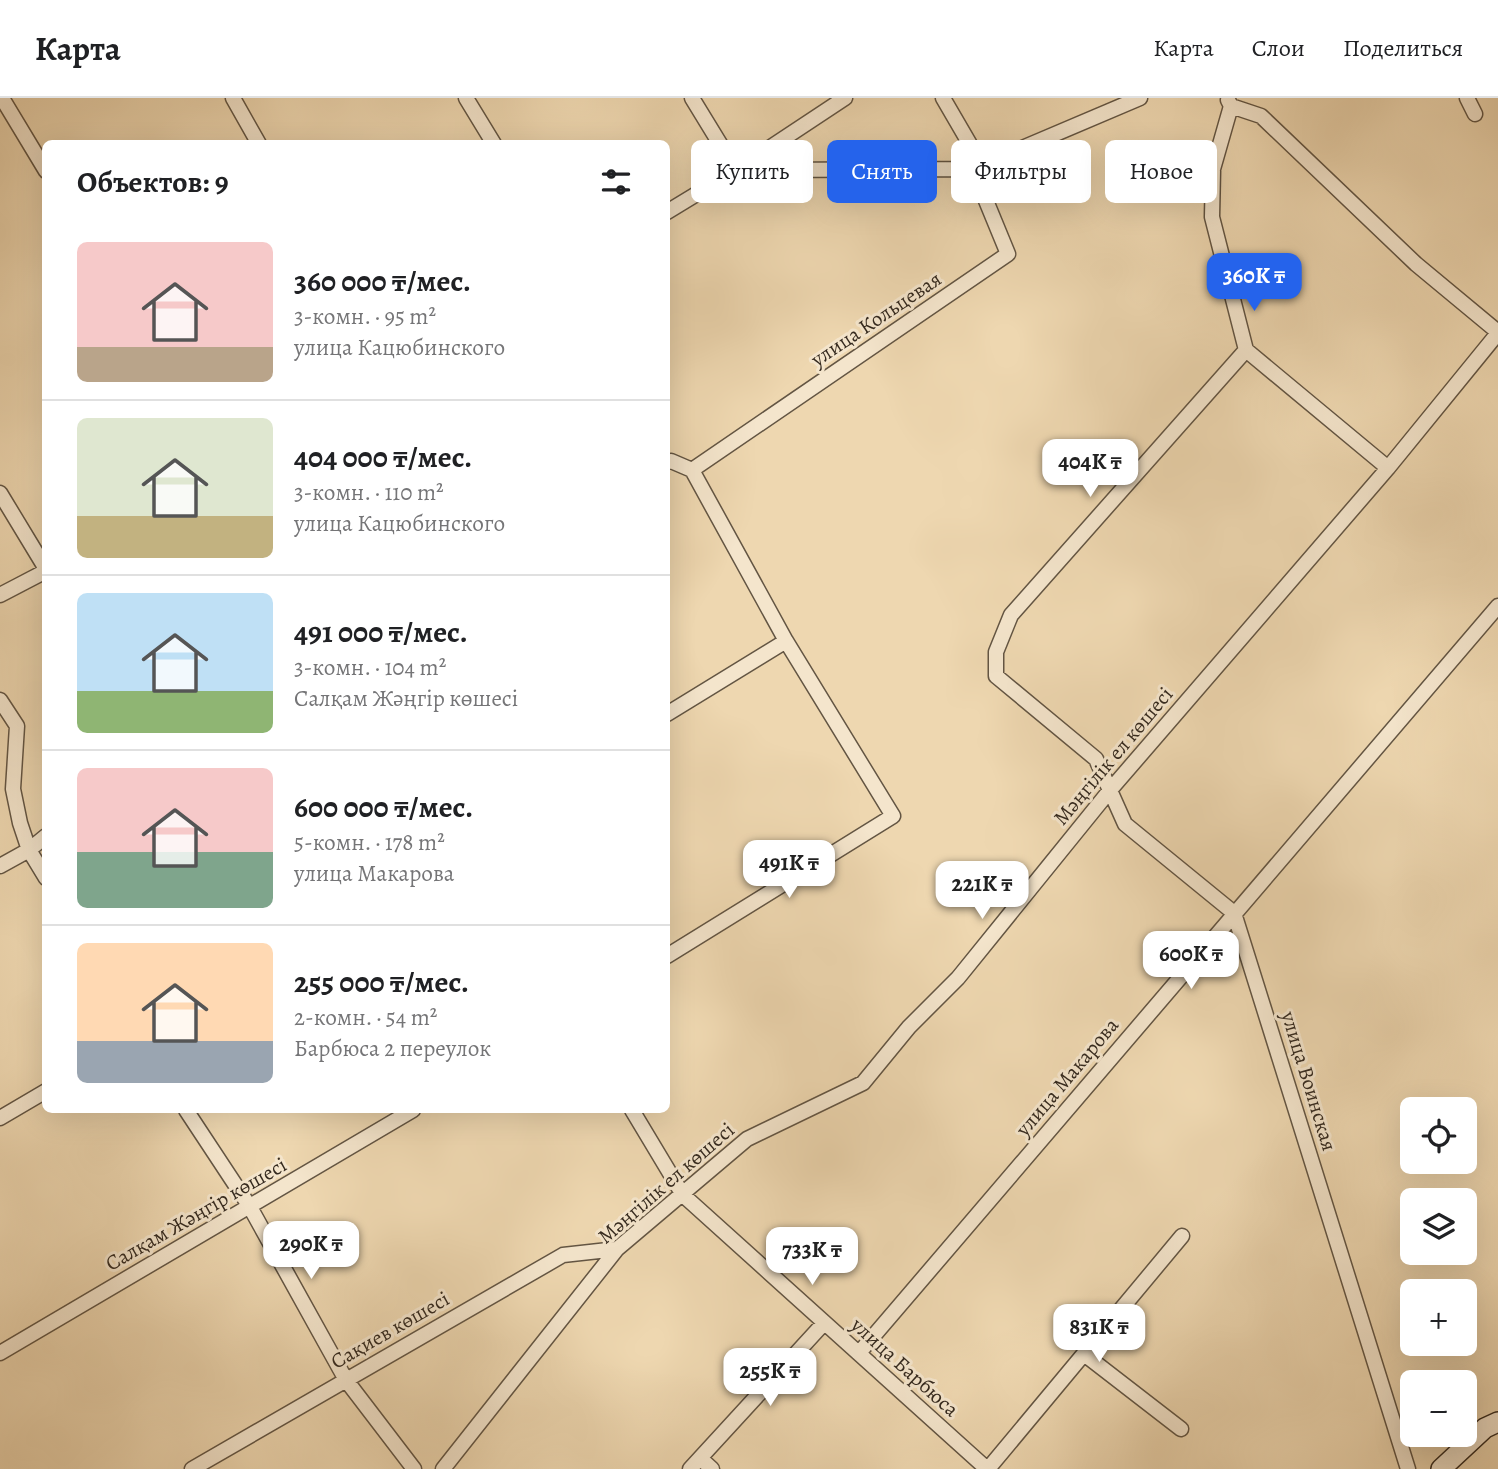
<!DOCTYPE html>
<html lang="ru">
<head>
<meta charset="utf-8">
<style>
  body { margin:0; font-family:Alegreya,serif; background:#f2f2f2; color:#202124; height:100vh; display:flex; flex-direction:column; font-size:26px; white-space:nowrap }
  * { box-sizing:border-box; margin:0 }
  p { font-size:23px; color:#757577 }
  .icon { flex:none; width:38px; height:38px; fill:none; stroke:currentColor; stroke-width:2; stroke-linecap:round; stroke-linejoin:round }
  .map { position:relative; flex:1; overflow:hidden }
  .drawer { position:absolute; left:42px; top:42px; width:628px; height:973px; display:flex; flex-direction:column; background:#fff; border-radius:10px; box-shadow:0 7px 28px #0002 }
  .drawer>* { flex:none }
  .banner { position:absolute; left:691px; top:42px; width:665px; height:63px; display:flex; gap:14px }
  .fabs { position:absolute; left:1400px; top:999px; display:grid; gap:14px }
  .fabs a { display:grid; place-items:center; width:77px; height:77px; border-radius:10px; background:#fff; box-shadow:0 7px 28px #0002; font-size:35px }
  .price { position:absolute; translate:-50% -60px; padding:0 16px; border-radius:14px; background:#fff; color:#222; font-size:23px; line-height:46px; filter:drop-shadow(0 2px 4px #0008) }
  .price::after { content:''; position:absolute; left:50%; top:42px; width:21px; height:16px; margin-left:-10px; background:inherit; clip-path:polygon(0 0,100% 0,50% 100%) }
  .price.on { background:#2563eb; color:#fff }
  ul { padding:0; list-style:none }
  li { display:flex; align-items:center; gap:21px; height:175px; padding:0 35px }
  li+li { border-top:2px solid #e0e0e0 }
  li span { display:grid; place-items:center; flex:none; width:196px; height:140px; border-radius:10px; color:#555 }
  li>.icon { margin-inline-start:auto }
  span .icon { width:84px; height:84px; fill:#fffc; stroke-width:1 }
  li b { font-size:30px }
  h2 { display:flex; justify-content:space-between; align-items:center; height:84px; padding:0 35px; font-size:30px }
  .pill { padding:0 24px; border-radius:10px; background:#fff; box-shadow:0 7px 28px #0002; font-size:24px; line-height:63px }
  .pill.on { background:#2563eb; color:#fff }
  header { display:flex; align-items:center; gap:42px; box-sizing:border-box; height:98px; padding:0 35px; background:#fff; border-bottom:2px solid #e0e0e0 }
  header strong { font-size:33px }
  nav { display:flex; gap:38px; margin-inline-start:auto; font-size:24px }
  .map>svg:first-child { display:block }
</style>
</head>
<body>
<header>
<strong>Карта</strong>
<nav><a>Карта</a><a>Слои</a><a>Поделиться</a></nav>
</header>
<div class="map">
<svg width="1498" height="1371" viewBox="0 0 1498 1371">
  <rect width="100%" height="100%" fill="#eed7b0"/>
  <filter id="stains"><feTurbulence type="fractalNoise" baseFrequency=".00286" numOctaves="4"/><feColorMatrix values="0 0 0 0 .2 0 0 0 0 .09 0 0 0 0 .02 0 0 0 .5 -.17"/></filter>
  <radialGradient id="worn" r=".72"><stop offset=".6" stop-color="#630" stop-opacity="0"/><stop offset="1" stop-color="#630" stop-opacity=".3"/></radialGradient>
  <g fill="none" stroke-linecap="round" stroke-linejoin="round">
    <g stroke="#635543" stroke-width="17">
      <path id="street" d="M2 0 46 73
        M233 0 259 46
        M466 0 494 46
        M692 0 736 72 973 71 1140 0
        M943 0 982 67
        M1467 0 1475 16
        M1228 2 1231 8 1261 18 1416 166 1498 234
        M1231 8 1213 71 1212 119 1246 252 1388 370
        M667 114 736 72 845 0
        M1246 252 1011 517 996 554V578L1096 661 1125 726 1234 815 1408 1371
        M667 364 671 363 692 372
        M0 395 46 471
        M0 497 46 473
        M0 602 17 628 13 691 20 725 29 752 46 780
        M667 616 786 543
        M0 768 29 752 46 738
        M667 858 893 718 786 543 692 372 1008 156 973 71
        M186 1012 250 1109 346 1282 414 1371
        M632 1012 683 1097 987 1371
        M0 1020 46 993
        M0 1255 413 1012
        M859 1255 1498 508
        M1084 1256 1181 1331
        M700 1360 712 1371
        M192 1371 563 1157 617 1151
        M443 1371 617 1151 747 1041 863 985 909 929 958 880 1111 691 1388 370 1498 235
        M690 1371 824 1225
        M988 1371 1182 1138"/>
    </g>
    <g stroke="#352a1f" stroke-width="22">
      <path id="secondary" d="M1441 1371 1485 1330 1498 1324"/>
    </g>
    <use href="#street" stroke="#f4e5cc" stroke-width="14"/>
    <use href="#secondary" stroke="#f4e5cc" stroke-width="19"/>
  </g>
  <g text-anchor="middle" stroke-width="6" stroke-linejoin="round" paint-order="stroke">
    <g font-size="21" fill="#352a1f" stroke="#f4e5cc">
      <text transform="translate(876 221) rotate(-34)" y="7">улица Кольцевая</text>
      <text transform="translate(1113 658) rotate(-50)" y="7">Мәңгілік ел көшесі</text>
      <text transform="translate(1067 979) rotate(-50)" y="7">улица Макарова</text>
      <text transform="translate(1309 983) rotate(73)" y="7">улица Воинская</text>
      <text transform="translate(666 1085) rotate(-41)" y="7">Мәңгілік ел көшесі</text>
      <text transform="translate(196 1116) rotate(-30)" y="7">Салқам Жәңгір көшесі</text>
      <text transform="translate(390 1232) rotate(-30)" y="7">Сақиев көшесі</text>
      <text transform="translate(905 1269) rotate(42)" y="7">улица Барбюса</text>
    </g>
  </g>
  <rect width="100%" height="100%" filter="url(#stains)"/>
  <rect width="100%" height="100%" fill="url(#worn)"/>
</svg>
<div class="fabs">
<a><svg class="icon" aria-label="locate" viewBox="0 0 24 24"><circle cx="12" cy="12" r="6"/><path d="M12 2v4M12 18v4M2 12h4M18 12h4"/></svg></a>
<a><svg class="icon" aria-label="layers" viewBox="0 0 24 24"><path d="M12 4l9 5-9 5-9-5zM3 14l9 5 9-5"/></svg></a>
<a>+</a>
<a>−</a>
</div>
<b class="price on" style="left:1254px;top:215px">360K ₸</b>
<b class="price" style="left:1090px;top:401px">404K ₸</b>
<b class="price" style="left:789px;top:802px">491K ₸</b>
<b class="price" style="left:982px;top:823px">221K ₸</b>
<b class="price" style="left:1191px;top:893px">600K ₸</b>
<b class="price" style="left:311px;top:1183px">290K ₸</b>
<b class="price" style="left:812px;top:1189px">733K ₸</b>
<b class="price" style="left:1099px;top:1266px">831K ₸</b>
<b class="price" style="left:770px;top:1310px">255K ₸</b>
<div class="banner">
<a class="pill">Купить</a>
<a class="pill on">Снять</a>
<a class="pill">Фильтры</a>
<a class="pill">Новое</a>
</div>
<section class="drawer">
<h2>Объектов: 9<svg class="icon" aria-label="filters" viewBox="0 0 24 24"><path d="M4 7h16M4 17h16"/><circle cx="9" cy="7" r="2"/><circle cx="15" cy="17" r="2"/></svg></h2>
<ul>
<li><span style="background:linear-gradient(#f6c9c9 75%,#b9a48a 0)"><svg class="icon" aria-label="home" viewBox="0 0 24 24"><path d="M3 11l9-7 9 7M6 9v11h12V9"/></svg></span><div><b>360 000 ₸/мес.</b><p>3-комн. · 95 m²</p><p>улица Кацюбинского</p></div></li>
<li><span style="background:linear-gradient(#dfe7d0 70%,#c2b280 0)"><svg class="icon" aria-label="home" viewBox="0 0 24 24"><path d="M3 11l9-7 9 7M6 9v11h12V9"/></svg></span><div><b>404 000 ₸/мес.</b><p>3-комн. · 110 m²</p><p>улица Кацюбинского</p></div></li>
<li><span style="background:linear-gradient(#bfe0f5 70%,#8fb573 0)"><svg class="icon" aria-label="home" viewBox="0 0 24 24"><path d="M3 11l9-7 9 7M6 9v11h12V9"/></svg></span><div><b>491 000 ₸/мес.</b><p>3-комн. · 104 m²</p><p>Салқам Жәңгір көшесі</p></div></li>
<li><span style="background:linear-gradient(#f6c9c9 60%,#7fa58c 0)"><svg class="icon" aria-label="home" viewBox="0 0 24 24"><path d="M3 11l9-7 9 7M6 9v11h12V9"/></svg></span><div><b>600 000 ₸/мес.</b><p>5-комн. · 178 m²</p><p>улица Макарова</p></div></li>
<li><span style="background:linear-gradient(#ffd9b3 70%,#9aa5b1 0)"><svg class="icon" aria-label="home" viewBox="0 0 24 24"><path d="M3 11l9-7 9 7M6 9v11h12V9"/></svg></span><div><b>255 000 ₸/мес.</b><p>2-комн. · 54 m²</p><p>Барбюса 2 переулок</p></div></li>
</ul>
</section>
</div>
</body>
</html>
